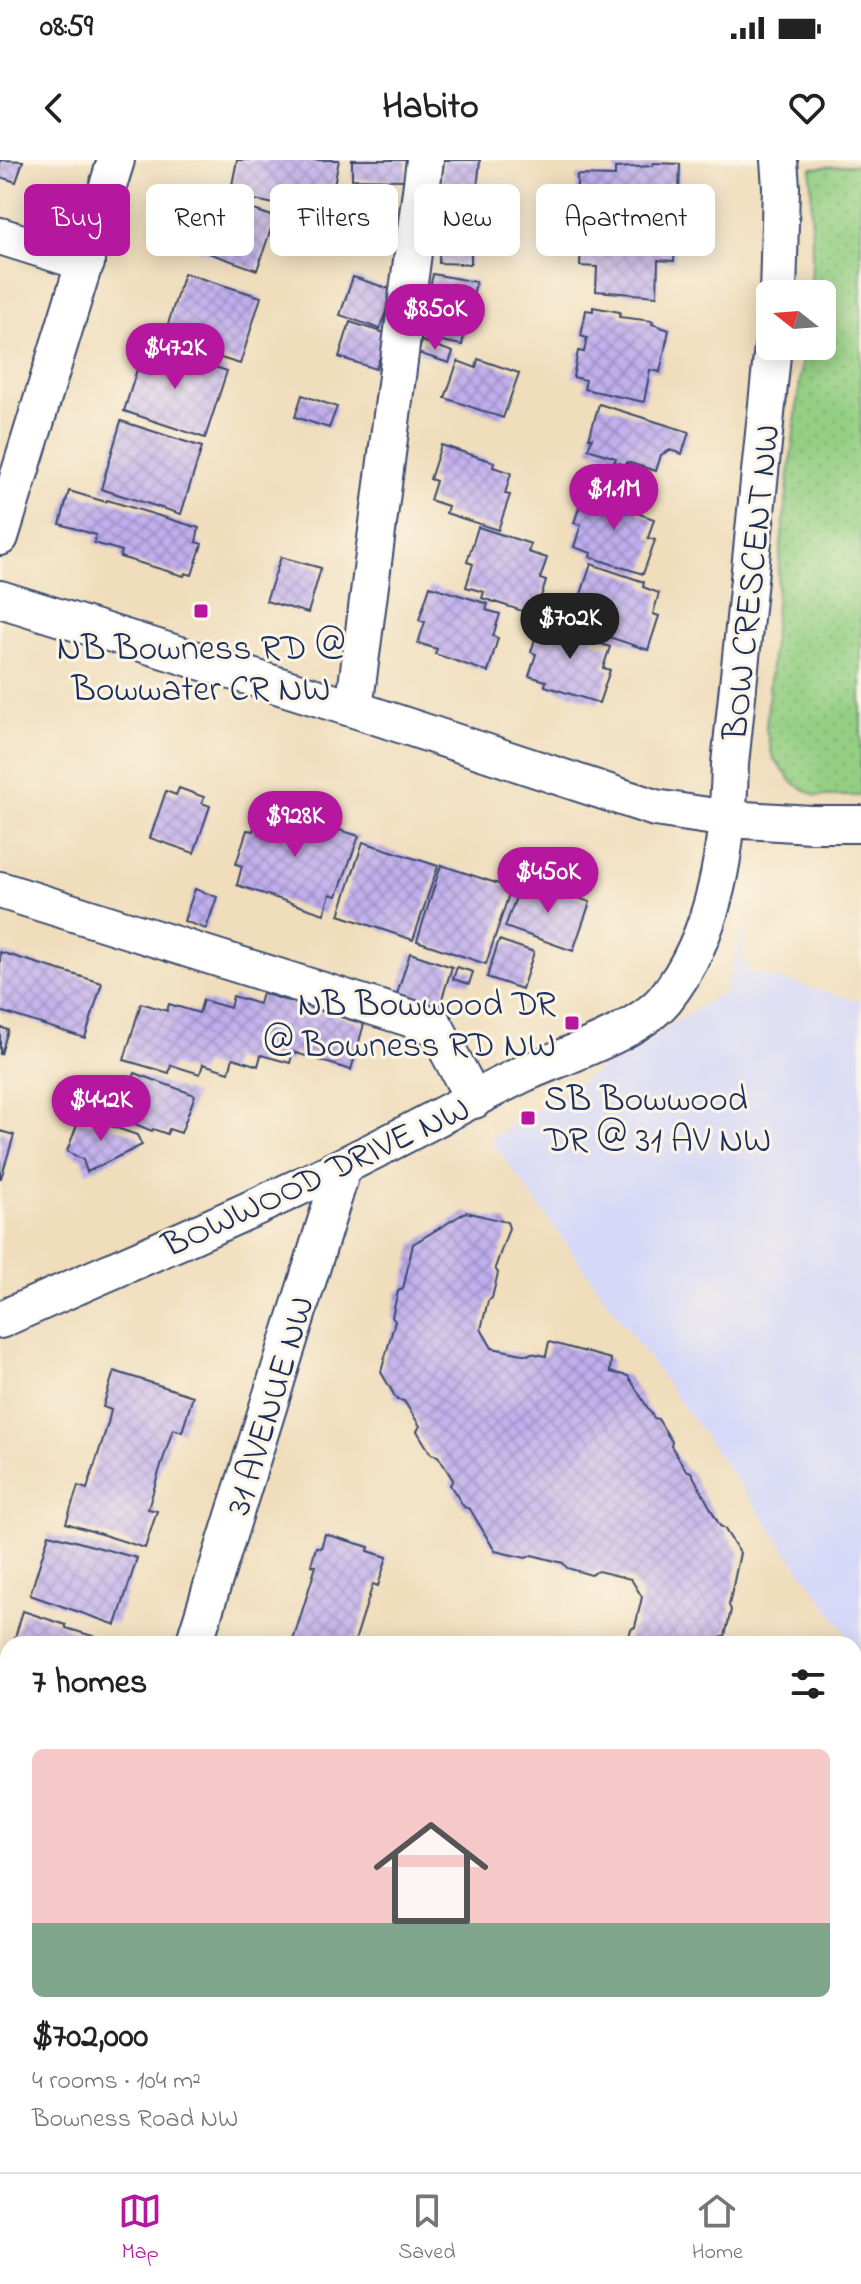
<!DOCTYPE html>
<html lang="en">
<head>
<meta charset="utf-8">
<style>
  body { margin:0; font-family:"Indie Flower",sans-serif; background:#f2f2f2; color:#222; height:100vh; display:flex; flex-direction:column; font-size:30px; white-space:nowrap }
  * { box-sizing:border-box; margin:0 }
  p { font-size:26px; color:#767676 }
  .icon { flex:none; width:44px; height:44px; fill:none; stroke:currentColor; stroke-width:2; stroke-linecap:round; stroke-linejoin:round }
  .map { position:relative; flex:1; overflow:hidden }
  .drawer { position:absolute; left:0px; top:1476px; width:862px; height:536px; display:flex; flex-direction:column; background:#fff; border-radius:24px 24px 0 0; box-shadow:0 4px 20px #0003 }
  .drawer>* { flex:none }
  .hud { position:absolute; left:24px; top:24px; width:814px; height:72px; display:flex; gap:16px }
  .needle { width:52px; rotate:287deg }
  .fabs { position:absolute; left:756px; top:120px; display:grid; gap:16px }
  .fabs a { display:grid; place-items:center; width:80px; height:80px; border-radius:12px; background:#fff; box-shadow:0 4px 20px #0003; font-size:40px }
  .price { position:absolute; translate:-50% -68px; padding:0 18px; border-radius:28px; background:#b5179e; color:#fff; font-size:26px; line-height:52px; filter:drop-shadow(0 2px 4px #0008) }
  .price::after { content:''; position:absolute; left:50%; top:48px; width:24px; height:18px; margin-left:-12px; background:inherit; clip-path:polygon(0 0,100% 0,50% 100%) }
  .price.on { background:#222; color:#fff }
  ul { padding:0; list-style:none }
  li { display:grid; align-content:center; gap:16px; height:424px; padding:0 32px }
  li span { display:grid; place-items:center; height:248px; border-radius:12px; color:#555 }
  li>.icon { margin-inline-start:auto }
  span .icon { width:144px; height:144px; fill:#fffc; stroke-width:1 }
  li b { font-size:34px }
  h2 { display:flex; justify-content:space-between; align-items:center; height:96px; padding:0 32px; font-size:34px }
  .chip { padding:0 28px; border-radius:12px; background:#fff; box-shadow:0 4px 20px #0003; font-size:28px; line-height:72px }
  .chip.on { background:#b5179e; color:#fff }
  .status { display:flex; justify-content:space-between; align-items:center; height:56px; padding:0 40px; background:#fff; direction:ltr }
  .status svg { height:22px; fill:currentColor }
  header { display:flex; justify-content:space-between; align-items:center; height:104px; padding:0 32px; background:#fff; font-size:36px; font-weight:800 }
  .menu { display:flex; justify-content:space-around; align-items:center; height:112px; border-top:2px solid #e0e0e0; background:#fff; font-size:22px; color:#767676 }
  .menu a { display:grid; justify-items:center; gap:4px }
  .menu .on { color:#b5179e }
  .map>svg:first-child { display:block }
</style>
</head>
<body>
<div class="status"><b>08:59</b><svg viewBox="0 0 49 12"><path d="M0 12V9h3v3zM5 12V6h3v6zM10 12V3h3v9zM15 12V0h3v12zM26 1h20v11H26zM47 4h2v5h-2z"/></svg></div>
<header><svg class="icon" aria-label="back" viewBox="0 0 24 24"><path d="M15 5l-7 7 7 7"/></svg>Habito<svg class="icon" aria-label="heart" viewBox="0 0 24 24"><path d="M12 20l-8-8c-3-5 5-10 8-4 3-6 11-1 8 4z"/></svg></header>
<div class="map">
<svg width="861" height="2012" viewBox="0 0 861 2012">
  <defs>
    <pattern id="green-dots" width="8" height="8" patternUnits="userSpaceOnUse" patternTransform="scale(2)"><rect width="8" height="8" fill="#94cf83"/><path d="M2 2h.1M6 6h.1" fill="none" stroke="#7fb274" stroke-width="1.8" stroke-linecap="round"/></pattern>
    <pattern id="building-cross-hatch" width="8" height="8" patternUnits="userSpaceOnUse" patternTransform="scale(2)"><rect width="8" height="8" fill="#c0aeed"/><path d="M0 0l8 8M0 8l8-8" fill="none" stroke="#9b8ec3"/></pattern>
  </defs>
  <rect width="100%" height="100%" fill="#fcf5e5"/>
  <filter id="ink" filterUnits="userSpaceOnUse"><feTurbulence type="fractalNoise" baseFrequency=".0125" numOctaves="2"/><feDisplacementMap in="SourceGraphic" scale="16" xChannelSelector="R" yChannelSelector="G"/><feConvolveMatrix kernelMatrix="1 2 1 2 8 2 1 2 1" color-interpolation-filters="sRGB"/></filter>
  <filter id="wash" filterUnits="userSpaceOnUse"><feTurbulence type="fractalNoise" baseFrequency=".006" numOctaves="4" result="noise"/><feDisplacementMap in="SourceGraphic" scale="32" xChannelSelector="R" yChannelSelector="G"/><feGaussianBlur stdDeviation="1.8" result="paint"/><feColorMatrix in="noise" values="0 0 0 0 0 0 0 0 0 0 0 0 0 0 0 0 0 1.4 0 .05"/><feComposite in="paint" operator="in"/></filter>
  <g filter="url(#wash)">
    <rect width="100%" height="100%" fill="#efddbb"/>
    <path fill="#d6d8f8" d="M747 766 741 798 751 811 854 840 861 839V1498L854 1484 490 978 725 831 742 769Z"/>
    <path fill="url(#green-dots)" stroke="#587f70" stroke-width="2" d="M861 4V636H816L793 623 773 598 766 569 780 393 804 186H822V134H809L812 109 811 8Z
      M0 1652 8 1655V1909L0 1934Z
      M72 2004H158L161 2012H70Z"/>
    <g id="blocks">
      <path fill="url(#building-cross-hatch)" d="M0 0 23 1 16 22 0 17Z
        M237 0H339L328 55 230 35Z
        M352 0H406V20L352 19Z
        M444 0H480L475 50 438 45Z
        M653 3 680 4 678 59 598 57 599 43 577 42V15L615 16V8L653 6Z
        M199 32 275 57 257 110 183 84Z
        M440 58 471 59V104L439 103Z
        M603 63 676 67 674 101 658 100 657 136 596 131 597 107 580 106 581 83 570 82 571 64 603 65Z
        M184 113 261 137 240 204 163 180Z
        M433 114 476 122 462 185 420 177Z
        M353 117 393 130 380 169 340 155Z
        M593 147 620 152 619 157 653 161 652 164 669 170 660 212 650 210 644 242 584 229 586 220 573 217 578 191 584 192 587 178 581 176 586 150 593 151Z
        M350 162 388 174 376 209 339 197Z
        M422 181 453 192 449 203 418 193Z
        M145 184 227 211 205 278 124 251Z
        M478 199 519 213 503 258 445 238 458 201 476 208Z
        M302 235 337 247 329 268 295 257Z
        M599 244 689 272 682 294 670 290 661 295 656 311 627 302V305L614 302 616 298 588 289 592 278H589Z
        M121 261 202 287 181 354 101 329Z
        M441 285 494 302 493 307 511 313 505 334 510 335 498 370 446 353 448 346 430 340 436 321 430 319Z
        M585 330 638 348 637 353 654 359 648 378 655 380 643 414 590 397 591 393 574 387 581 365 574 363Z
        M69 331 106 342 107 340 199 368 196 382 202 384 192 415 185 413 184 416 120 397 122 391 94 383 96 375 60 364Z
        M478 367 531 384 528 392 547 398 540 419 546 421 535 455 482 438 484 432 466 427 473 404 467 402Z
        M281 397 321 408 308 453 266 441Z
        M591 404 644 422 643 427 659 433 653 454 659 456 648 490 594 472 597 466 579 460 586 439 580 437Z
        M430 426 488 444 486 450 500 454 493 476 498 478 488 512 435 494 437 489 418 483 425 462 419 460Z
        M541 459 593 476 592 481 610 487 603 508 610 510 599 543 545 526 546 521 529 516 536 494 531 492Z
        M179 628 204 637 202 643 210 646 194 693 150 678 166 631 176 635Z
        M261 644 323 667V665L359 676 337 736 330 734 324 754 237 725 242 706 236 704 247 670 253 671Z
        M363 682 438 706 413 780 339 755Z
        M441 705 511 728 486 804 417 781Z
        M523 718 590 742 573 791 505 767Z
        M195 729 217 737 206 769 184 761Z
        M499 780 534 792 522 829 487 817Z
        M0 792 102 823 85 878 0 851Z
        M410 793 452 807 439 848 397 834Z
        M457 807 473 812 469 824 453 819Z
        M262 833 364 864 351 910 293 892 290 903 261 895 258 906 233 898 229 912 203 904 200 914 171 905 169 913 124 900 141 843 167 851 169 844 199 853 203 840 230 848 233 836 259 844Z
        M0 867 8 870 1 894H0Z
        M135 913 195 935 181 973 169 969 167 974 153 969 152 971 118 957Z
        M79 960 95 964 97 961 137 975 142 985 87 1012 83 1000 67 991Z
        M0 971 14 975 1 1018H0Z
        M466 1052 507 1062 509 1068 495 1108 498 1113 492 1138 488 1141 481 1169 492 1188 528 1195 531 1193 546 1196 549 1182 611 1199 610 1212 628 1216 654 1258 658 1259 672 1282 671 1286 686 1310 691 1312 720 1366 724 1368 740 1393 729 1445 731 1450 725 1476 720 1478 719 1484H627L631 1469 635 1467 642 1437 631 1419 598 1411 591 1415 567 1408 563 1403 532 1395 526 1398 495 1391 470 1349 464 1347 450 1325 453 1320 438 1296 431 1294 417 1271 420 1266 404 1241 397 1240 381 1212 395 1161 392 1157 398 1131 403 1129 413 1084Z
        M114 1211 193 1236 182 1272 173 1269 158 1315 148 1349 157 1351 145 1388 66 1363 78 1326 87 1329 108 1263 111 1250 103 1247Z
        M49 1374 137 1398 116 1465 30 1435Z
        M325 1374 369 1387 368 1391 387 1397 378 1426 373 1424 354 1484H292L316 1406 311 1405 316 1387 321 1388Z
        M23 1451 66 1465V1468L109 1481 108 1484H13Z
        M0 1539 8 1541V1609L0 1607Z
        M854 1652 861 1663V1777L854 1765Z
        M861 1993V2012H826L841 2004H854V1997Z
        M197 2004H262L255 2008 257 2012H201Z
        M494 2004H585L581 2006 584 2012H480Z
        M602 2004H644L630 2012H606Z"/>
    </g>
  </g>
  <g filter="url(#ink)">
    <use href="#blocks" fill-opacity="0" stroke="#3b496c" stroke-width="2"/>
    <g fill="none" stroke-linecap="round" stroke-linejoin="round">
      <g stroke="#3b496c" stroke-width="40">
        <path id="minor" d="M0 76 86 103
          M778 134 781 27 779 0
          M0 377 116 0
          M0 439 354 549 655 648 728 659 811 664H861
          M354 549 425 0
          M0 730 435 866 474 940
          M0 1160C114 1109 231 1061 343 1006 403 977 461 944 521 915 562 896 637 873 665 839 717 774 728 685 730 604L773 186
          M194 1484 343 1007
          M854 1851 861 1861
          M854 1930 861 1926
          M320 2004 324 2012
          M30 2012 33 2004
          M700 2012 715 2004"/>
      </g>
      <use href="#minor" stroke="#fff" stroke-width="36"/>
    </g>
  </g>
  <g fill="#b5179e" stroke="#fcf5e5" stroke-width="3">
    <rect x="193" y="443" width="16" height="16" rx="4"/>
    <rect x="564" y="855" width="16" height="16" rx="4"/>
    <rect x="520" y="950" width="16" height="16" rx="4"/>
  </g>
  <g text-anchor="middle" stroke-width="6" stroke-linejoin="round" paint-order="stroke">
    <g font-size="36" fill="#1b2f5e" stroke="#fcf5e5">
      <text transform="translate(749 422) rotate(-84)" y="13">BOW CRESCENT NW</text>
      <text transform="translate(315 1015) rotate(-25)" y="13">BOWWOOD DRIVE NW</text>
      <text transform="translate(268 1245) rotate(-73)" y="13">31 AVENUE NW</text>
    </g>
    <g font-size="36" fill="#1b2f5e" stroke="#fcf5e5">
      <text x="201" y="499">NB Bowness RD @<tspan x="201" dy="41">Bowwater CR NW</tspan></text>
      <text x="556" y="855" text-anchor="end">NB Bowwood DR<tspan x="556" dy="41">@ Bowness RD NW</tspan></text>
      <text x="544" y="950" text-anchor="start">SB Bowwood<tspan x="544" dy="41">DR @ 31 AV NW</tspan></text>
    </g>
  </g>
</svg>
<div class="fabs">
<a><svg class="needle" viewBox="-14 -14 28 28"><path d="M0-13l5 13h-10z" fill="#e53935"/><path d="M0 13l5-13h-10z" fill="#767676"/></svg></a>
</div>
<b class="price" style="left:435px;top:192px">$850K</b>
<b class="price" style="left:175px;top:231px">$472K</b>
<b class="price" style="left:614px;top:372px">$1.1M</b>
<b class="price on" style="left:570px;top:501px">$702K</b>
<b class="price" style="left:295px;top:699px">$928K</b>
<b class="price" style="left:548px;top:755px">$450K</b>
<b class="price" style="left:101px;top:983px">$442K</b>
<div class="hud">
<a class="chip on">Buy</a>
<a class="chip">Rent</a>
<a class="chip">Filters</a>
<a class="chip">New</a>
<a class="chip">Apartment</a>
</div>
<section class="drawer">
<h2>7 homes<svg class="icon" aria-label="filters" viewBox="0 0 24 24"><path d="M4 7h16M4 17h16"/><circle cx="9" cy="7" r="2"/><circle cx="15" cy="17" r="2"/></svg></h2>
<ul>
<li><span style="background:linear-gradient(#f6c9c9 70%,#7fa58c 0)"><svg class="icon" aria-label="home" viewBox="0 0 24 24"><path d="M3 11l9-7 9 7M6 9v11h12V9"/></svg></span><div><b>$702,000</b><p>4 rooms · 104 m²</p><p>Bowness Road NW</p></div></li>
</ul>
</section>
</div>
<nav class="menu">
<a class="on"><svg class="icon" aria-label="map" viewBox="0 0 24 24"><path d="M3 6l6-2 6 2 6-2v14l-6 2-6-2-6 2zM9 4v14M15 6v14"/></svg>Map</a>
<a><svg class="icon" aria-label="saved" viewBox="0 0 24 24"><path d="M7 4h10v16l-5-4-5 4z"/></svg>Saved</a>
<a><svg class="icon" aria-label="home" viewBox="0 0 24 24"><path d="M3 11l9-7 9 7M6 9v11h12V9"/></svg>Home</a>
</nav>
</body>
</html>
